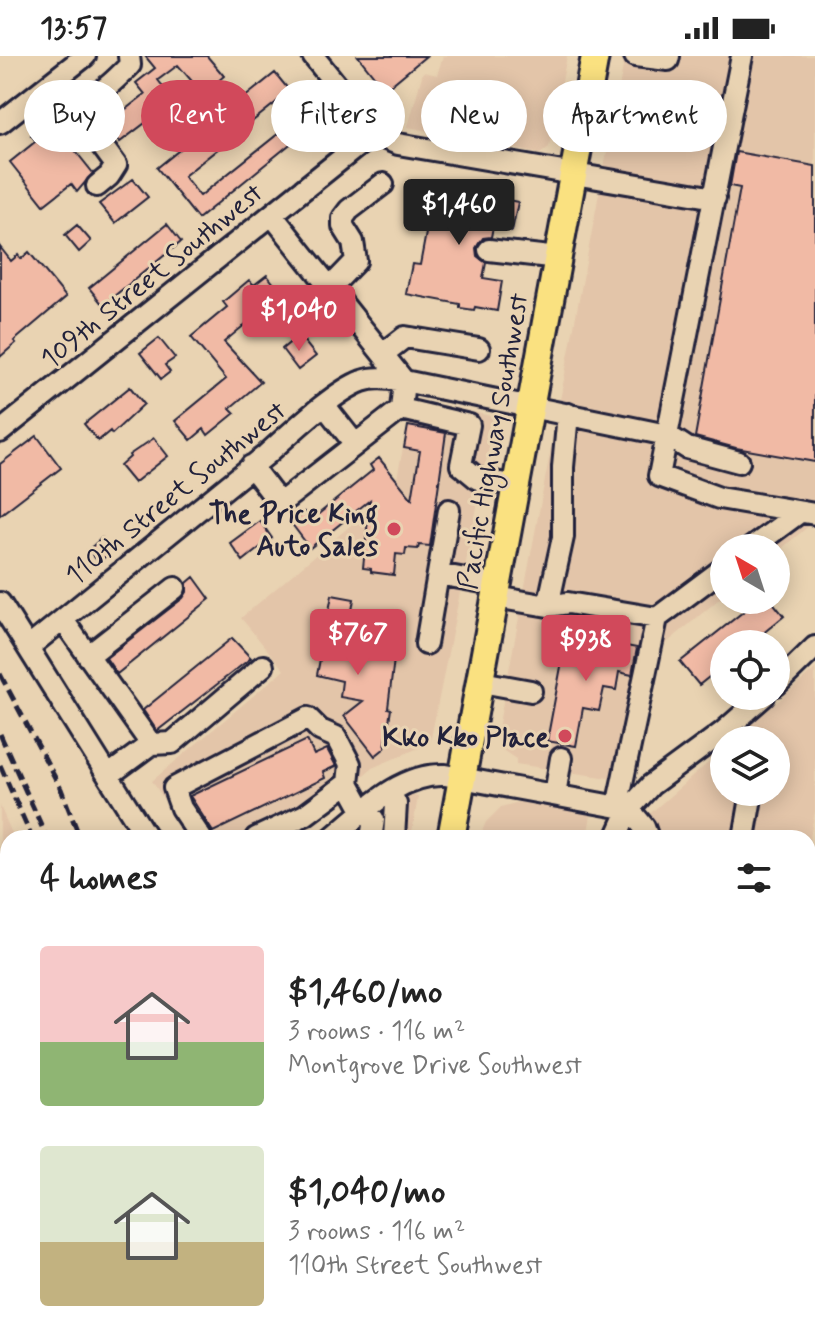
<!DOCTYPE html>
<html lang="en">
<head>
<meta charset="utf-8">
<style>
  body { margin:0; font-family:Mynerve,sans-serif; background:#f2f2f2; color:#222; height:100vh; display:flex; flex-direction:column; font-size:30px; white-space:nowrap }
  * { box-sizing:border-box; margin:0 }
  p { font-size:26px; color:#767676 }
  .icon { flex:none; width:44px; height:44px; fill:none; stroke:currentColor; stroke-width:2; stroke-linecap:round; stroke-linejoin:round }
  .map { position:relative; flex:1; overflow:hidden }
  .details { position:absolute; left:0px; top:774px; width:816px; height:514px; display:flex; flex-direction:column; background:#fff; border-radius:24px 24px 0 0; box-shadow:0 4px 20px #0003 }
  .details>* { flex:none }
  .banner { position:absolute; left:24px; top:24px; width:768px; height:72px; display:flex; gap:16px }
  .needle { width:52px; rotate:321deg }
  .fabs { position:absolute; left:710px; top:478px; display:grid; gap:16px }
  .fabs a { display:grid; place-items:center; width:80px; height:80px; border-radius:50%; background:#fff; box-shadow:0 4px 20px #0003; font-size:40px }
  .price { position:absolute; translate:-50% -68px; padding:0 18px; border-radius:8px; background:#d1495b; color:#fff; font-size:26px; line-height:52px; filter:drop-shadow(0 2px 4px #0008) }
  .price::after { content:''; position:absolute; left:50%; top:48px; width:24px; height:18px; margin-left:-12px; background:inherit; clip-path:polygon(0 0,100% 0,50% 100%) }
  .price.current { background:#222; color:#fff }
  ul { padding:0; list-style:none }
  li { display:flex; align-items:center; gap:24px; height:200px; padding:0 40px }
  li span { display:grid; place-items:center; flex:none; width:224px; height:160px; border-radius:8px; color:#555 }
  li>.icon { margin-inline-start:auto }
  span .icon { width:96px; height:96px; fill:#fffc; stroke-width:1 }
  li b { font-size:34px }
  h2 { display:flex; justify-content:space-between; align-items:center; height:96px; padding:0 40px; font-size:34px }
  .pill { padding:0 28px; border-radius:36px; background:#fff; box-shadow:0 4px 20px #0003; font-size:28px; line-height:72px }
  .pill.current { background:#d1495b; color:#fff }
  .status { display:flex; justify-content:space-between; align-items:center; height:56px; padding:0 40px; background:#fff; direction:ltr }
  .status svg { height:22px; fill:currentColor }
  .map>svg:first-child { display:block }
</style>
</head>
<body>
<div class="status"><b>13:57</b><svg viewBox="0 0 49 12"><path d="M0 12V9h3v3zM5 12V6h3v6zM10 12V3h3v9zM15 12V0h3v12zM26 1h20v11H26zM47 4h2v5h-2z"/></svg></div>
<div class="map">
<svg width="815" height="1287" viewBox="0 0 815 1287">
  <rect width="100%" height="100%" fill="#e9d3b2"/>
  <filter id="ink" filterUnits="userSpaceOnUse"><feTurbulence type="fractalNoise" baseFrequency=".0125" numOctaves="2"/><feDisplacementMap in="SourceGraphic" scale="16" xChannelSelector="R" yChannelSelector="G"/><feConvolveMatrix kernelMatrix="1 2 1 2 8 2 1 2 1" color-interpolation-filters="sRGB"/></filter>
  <g filter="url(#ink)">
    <path fill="#e3c5a9" d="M443 0H567L549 91 540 98 408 71 423 16 437 19Z
      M625 0H815V470L810 469 776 497V492H724V539L656 596 622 724 516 708V703L501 693 497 678Z
      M413 343 495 361 430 687 372 712 290 782H189L152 725 284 614 241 562 395 432Z
      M815 613V755L808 792V782H630V775L724 693V736H776V684H734Z
      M408 738 418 741 411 782H350Z
      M530 743 592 753 587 782H479L486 766 501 751Z
      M0 750 14 782H8V978L0 966Z
      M462 1280H715L714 1287H453Z"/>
    <path fill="#f1baa5" stroke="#22223b" stroke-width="2" fill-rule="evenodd" d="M145 0H207L224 20 203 38 178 9 158 24 174 45 120 86 97 57 114 44 122 56 145 38 136 27 155 12Z
      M358 0H426L385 34Z
      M275 17 316 67 198 163 157 112ZM278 45 294 65 200 140 184 120Z
      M50 63 93 117 77 136 71 128 44 149 10 106 36 85 31 79Z
      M736 96 815 110V406L736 392 695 381 740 132 730 130Z
      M133 123 148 141 115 167 99 148Z
      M426 129 473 137 474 131 499 135 498 142 518 146 512 175 493 171 491 181 483 182 476 192 477 200 486 207 483 222 502 225 497 255 475 251 474 254 460 252V248L406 238 412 208 420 209 429 161 420 159Z
      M167 168 181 186 103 249 89 232Z
      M77 169 91 185 79 196 65 179Z
      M0 191 11 205 18 199 21 203 29 196 66 241 14 285 16 287 0 301Z
      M267 219 282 238 224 286 261 326 230 352 235 357 208 379 204 373 191 384 175 365 226 323 191 281 227 251 223 246 249 224 254 229Z
      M299 279 316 300 298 314 282 293Z
      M159 282 175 302 165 309 170 316 161 323 140 297Z
      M130 331 144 348 112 378 110 375 98 385 84 368Z
      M408 370 446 377 430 490 419 489 418 493 406 492 405 499 396 498 394 519 371 516V513L363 512 370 444 310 492 291 467 304 456 311 464 373 414 370 409 379 402 412 443 420 395 404 392Z
      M37 380 61 412 0 459V408Z
      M154 382 168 400 134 427 120 410 130 401 129 399Z
      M260 465 272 482 243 505 230 487Z
      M102 482 113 494 99 506 88 494Z
      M194 521 210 543 117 618 106 602 183 542 187 536V527Z
      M332 539 354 543 345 596 394 603 388 652 391 653 385 692 375 700 344 660 363 645 340 641 342 625 317 619Z
      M758 544H771L784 560 750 588H724V609L699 629 680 606Z
      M573 580 637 592 632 619 619 616 616 634 604 632 599 655 583 652 576 690 547 685 566 584 572 585Z
      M232 582 251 602 157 675 143 654Z
      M307 684 314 699 327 693 336 710 323 716 325 722 213 776 190 740Z"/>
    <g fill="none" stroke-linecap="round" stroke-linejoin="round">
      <g stroke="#22223b" stroke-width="26">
        <path id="minor" d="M313 0 372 73 383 82 398 88 715 142
          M635 0 668 4 669 0
          M742 0 659 420 719 442 815 458
          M62 37C83 60 115 24 130 9L129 0
          M67 42 116 109 109 120 97 130
          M0 67 85 0
          M272 159 404 325 667 379 687 392 739 406
          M489 194 558 202
          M330 232 356 205 353 186 343 170V162L349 154 383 128
          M383 298 405 281 479 293
          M325 350 355 388
          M401 353 469 369 461 409 478 423 517 430
          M0 376 375 76
          M751 492 800 456
          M438 518 499 529
          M496 541 548 550 568 547 657 562 724 512
          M0 547 147 782
          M548 550 563 481V411L568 358
          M63 564 151 688 109 719
          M426 588 449 454
          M29 591C108 527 187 463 266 399 291 377 333 336 362 325 376 320 390 323 404 325L401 353 283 445 277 444 251 410
          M88 600 175 532
          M481 626 531 635
          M776 629 815 591
          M151 688 172 687 263 610
          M390 736 396 748 394 782
          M555 739 561 702
          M617 751 657 562
          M367 754 374 764 371 782
          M201 782 181 752 174 732 308 662 320 674 336 681 350 708 348 727 364 756
          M256 782 305 759 348 727
          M332 782C365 755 400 717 445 719L629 753 651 729 723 676 764 640
          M616 782 629 753 644 771 648 782
          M744 782 752 736
          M0 999 8 1012
          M0 1060 8 1067
          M605 1280 610 1287
          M568 1287 576 1280
          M644 1287 645 1280"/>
      </g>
      <g stroke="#22223b" stroke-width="32">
        <path id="major" d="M451 782 595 0
          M356 1287 358 1280"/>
      </g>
      <g stroke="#22223b" stroke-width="36">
        <path id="highway" d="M808 1165 815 1127
          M785 1287 787 1280"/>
      </g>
      <use href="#minor" stroke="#e9d3b2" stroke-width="20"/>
      <use href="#major" stroke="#fae180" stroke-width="26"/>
      <use href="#highway" stroke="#fae180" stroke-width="30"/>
      <path stroke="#22223b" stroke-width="5" stroke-dasharray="12 6" stroke-linecap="butt" d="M0 618 61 733 80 782
        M0 678 47 782
        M0 709 32 782
        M147 1280 148 1287
        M160 1280 161 1287
        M325 1280 330 1287"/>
    </g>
  </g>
  <g fill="#d1495b" stroke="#e9d3b2" stroke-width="3">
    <circle cx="394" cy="473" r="8"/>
    <circle cx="565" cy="680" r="8"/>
  </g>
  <g text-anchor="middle" stroke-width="6" stroke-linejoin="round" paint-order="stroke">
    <g font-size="28" fill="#22223b" stroke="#e9d3b2">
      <text transform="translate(151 219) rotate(-39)" y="10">109th Street Southwest</text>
      <text transform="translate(492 385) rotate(-80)" y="10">Pacific Highway Southwest</text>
      <text transform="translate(175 436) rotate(-39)" y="10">110th Street Southwest</text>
    </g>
    <g font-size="28" font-weight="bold" fill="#22223b" stroke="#e9d3b2" text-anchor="end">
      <text x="378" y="467">The Price King<tspan x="378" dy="32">Auto Sales</tspan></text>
      <text x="549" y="690">Kko Kko Place</text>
    </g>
  </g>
</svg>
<div class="fabs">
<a><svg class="needle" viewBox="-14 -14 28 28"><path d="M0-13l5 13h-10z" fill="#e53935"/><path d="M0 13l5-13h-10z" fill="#767676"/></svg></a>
<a><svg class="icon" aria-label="locate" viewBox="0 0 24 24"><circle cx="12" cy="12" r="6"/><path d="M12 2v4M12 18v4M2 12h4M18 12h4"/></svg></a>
<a><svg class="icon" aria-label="layers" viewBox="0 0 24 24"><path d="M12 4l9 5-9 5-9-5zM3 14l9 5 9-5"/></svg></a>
</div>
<b class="price current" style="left:459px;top:191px">$1,460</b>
<b class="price" style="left:299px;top:297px">$1,040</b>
<b class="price" style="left:358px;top:621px">$767</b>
<b class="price" style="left:586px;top:627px">$938</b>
<div class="banner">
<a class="pill">Buy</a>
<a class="pill current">Rent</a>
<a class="pill">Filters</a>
<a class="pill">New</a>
<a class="pill">Apartment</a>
</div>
<section class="details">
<h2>4 homes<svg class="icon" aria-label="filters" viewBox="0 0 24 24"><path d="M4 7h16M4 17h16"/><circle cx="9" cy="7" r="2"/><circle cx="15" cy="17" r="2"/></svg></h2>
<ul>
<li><span style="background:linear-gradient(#f6c9c9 60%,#8fb573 0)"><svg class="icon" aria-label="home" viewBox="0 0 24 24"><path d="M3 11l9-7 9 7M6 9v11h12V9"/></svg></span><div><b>$1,460/mo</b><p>3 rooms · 116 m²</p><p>Montgrove Drive Southwest</p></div></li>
<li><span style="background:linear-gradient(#dfe7d0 60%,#c2b280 0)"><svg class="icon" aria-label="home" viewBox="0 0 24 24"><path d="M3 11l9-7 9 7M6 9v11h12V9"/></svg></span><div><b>$1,040/mo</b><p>3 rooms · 116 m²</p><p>110th Street Southwest</p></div></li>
</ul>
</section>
</div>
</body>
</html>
